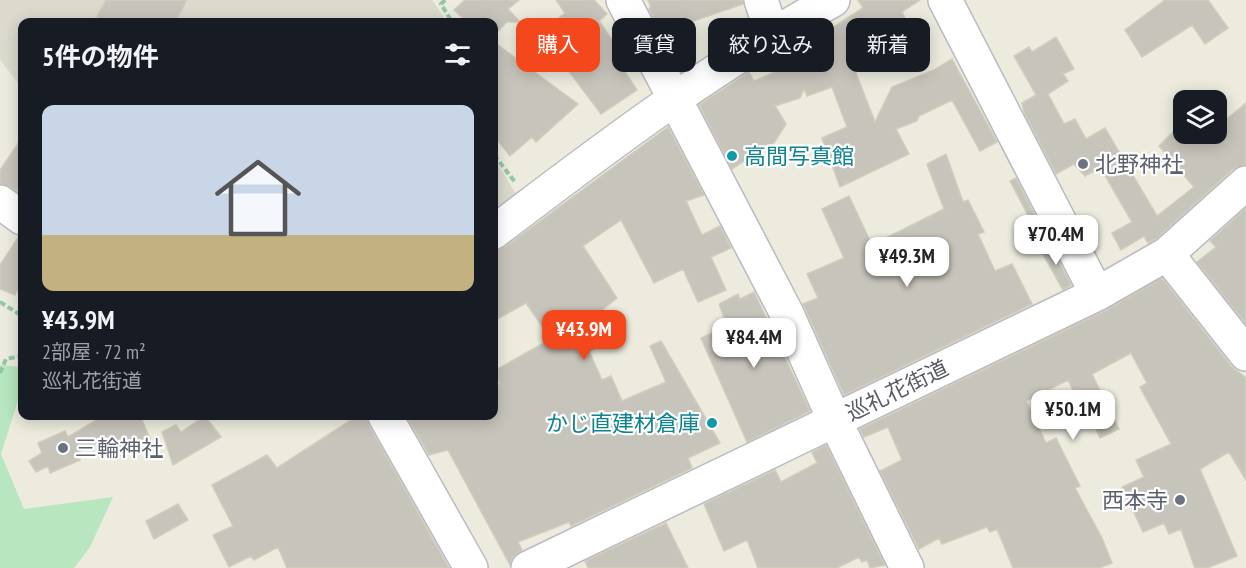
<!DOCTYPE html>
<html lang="ja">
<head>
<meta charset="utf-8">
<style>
  body { margin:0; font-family:"PT Sans Narrow","Noto Sans JP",sans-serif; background:#20242c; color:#f1f3f6; height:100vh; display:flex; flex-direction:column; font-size:22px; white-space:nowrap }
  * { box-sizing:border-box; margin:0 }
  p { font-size:20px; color:#9ea1a6 }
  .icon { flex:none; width:33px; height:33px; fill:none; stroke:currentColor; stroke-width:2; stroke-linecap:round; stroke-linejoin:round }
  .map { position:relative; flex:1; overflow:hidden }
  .side { position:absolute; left:18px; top:18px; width:480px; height:402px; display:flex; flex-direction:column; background:#171b24; border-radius:12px; box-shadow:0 3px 15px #0003 }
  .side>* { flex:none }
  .guide { position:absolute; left:516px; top:18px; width:570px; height:54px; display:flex; gap:12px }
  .tools { position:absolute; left:1173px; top:90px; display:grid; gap:12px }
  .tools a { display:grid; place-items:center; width:54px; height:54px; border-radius:12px; background:#171b24; box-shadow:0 3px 15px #0003; font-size:30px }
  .price { position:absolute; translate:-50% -51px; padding:0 14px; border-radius:12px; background:#fff; color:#222; font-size:20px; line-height:39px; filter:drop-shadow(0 2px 3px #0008) }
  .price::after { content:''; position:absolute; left:50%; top:36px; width:18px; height:14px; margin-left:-9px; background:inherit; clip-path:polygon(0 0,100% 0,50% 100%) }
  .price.active { background:#f4481c; color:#fff }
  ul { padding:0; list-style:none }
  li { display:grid; align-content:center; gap:12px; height:318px; padding:0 24px }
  li span { display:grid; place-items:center; height:186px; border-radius:12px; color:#555 }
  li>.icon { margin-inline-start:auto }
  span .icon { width:108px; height:108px; fill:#fffc; stroke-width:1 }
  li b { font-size:26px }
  h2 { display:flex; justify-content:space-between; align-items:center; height:72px; padding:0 24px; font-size:26px }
  .chip { padding:0 21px; border-radius:12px; background:#171b24; box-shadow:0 3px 15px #0003; font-size:21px; line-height:54px }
  .chip.active { background:#f4481c; color:#fff }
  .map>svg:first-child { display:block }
</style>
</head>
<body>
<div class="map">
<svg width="1246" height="568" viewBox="0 0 1246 568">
  <rect width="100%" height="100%" fill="#ecebde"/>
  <path fill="#dbdacd" d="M0 0H432L447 22H22V88L0 60Z
    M494 158 519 199 494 218Z"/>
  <path fill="#b8e6be" d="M0 365 22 367V388L1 454 24 509 113 497 90 547 74 568H0Z"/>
  <path fill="#c7c4bb" stroke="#d1cdbc" stroke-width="1.5" d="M106 0H187L175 22H94Z
    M465 0H519L508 9 520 22H507L494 35V22H467L454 10Z
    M556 0H594L607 14 599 21 620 51 614 55 637 90 601 114 540 33 565 13Z
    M648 0H742L743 4 661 32 649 9 651 7Z
    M858 0H920L902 12 905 18 895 24 897 28 849 55 875 122 892 87 934 70 952 59 997 142 980 151 952 100 919 116 917 121 896 129 909 154 840 187 822 138 847 127 832 87 807 96 804 89 800 98 775 106 786 124 774 143 749 155 750 157 732 169 699 105 749 72 754 81 789 66 783 51 824 27 826 32 863 8Z
    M1165 0H1208L1228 28 1205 44 1192 25 1142 57 1125 30Z
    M1056 37 1074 69 1063 74 1068 81 1048 94 1064 124 1075 119 1086 139 1105 128 1157 216 1194 187 1159 146 1178 127 1183 134H1216V128L1246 103V165L1233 169 1156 239 1148 243 1144 236 1121 250 1112 233 1132 222 1103 172 1100 168 1085 176 1074 164 1056 174 1024 112 1022 103 1036 95 1014 56 1029 47 1032 52Z
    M494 42 578 104 536 142 532 137 510 156 494 136Z
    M668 127 704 195 686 201 702 235 720 226 731 248 711 257 726 290 698 302 683 269 654 283 621 220 583 246 617 298 597 314 611 341 589 351 602 380 611 376 622 401 666 382 650 346 661 341 720 443 688 458 692 468 571 526 569 522 518 542 522 550 513 557 510 565 448 450 429 455 406 416H494V387L500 384 494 371 551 339 526 303 494 321V250L505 247Z
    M22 138V195L11 187 0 184V170Z
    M946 154 963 202 968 200 984 232 978 234 995 271 1012 264 1032 304 844 395 803 304 818 298 807 274 844 258 822 209 849 196 872 245 944 209 927 164Z
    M1016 178 1045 235 1040 238 1010 181Z
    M1246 208V324L1197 262 1216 247 1210 241Z
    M19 236H22V281L15 295 0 289V265Z
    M1050 244 1071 285 1063 290 1040 249Z
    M1162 278 1231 366 1246 378V480L1229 452 1200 469 1237 556 1207 568H1195L1181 529 1169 534 1164 523 1143 532 1122 487 1144 477 1136 460 1171 444 1140 387 1147 383 1131 353 1092 374 1119 429 1100 438 1092 420 1088 422 1068 380 1026 401 1046 443 1056 438 1080 486 1075 488 1102 538 1112 563 1099 568H1013L997 529 990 532 987 527 942 544 939 538 919 549 880 471 902 460 888 427 864 437 860 429 1105 311Z
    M754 292 810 411 747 442 701 338 727 326 719 304 738 294 740 299Z
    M103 416H151L142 420 151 441 116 455 110 436 78 452 80 460 50 473 48 466 36 472 29 461 42 453 38 443 65 431 68 437Z
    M205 416 221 437 173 465 162 432 176 425 181 432Z
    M357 416H366L369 425 449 568H287L278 547 254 560 251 556 229 567 213 535 233 526 212 485 267 455 277 468Z
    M826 445 885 565 870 568 867 560 862 562 859 557 837 568H758L747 540 724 551 704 504 775 470 781 482 817 463 812 452Z
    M178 504 188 520 154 539 146 521Z
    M666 523 688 568H588L585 561Z"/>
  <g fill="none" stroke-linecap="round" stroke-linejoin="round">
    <g stroke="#b9bbc2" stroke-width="36">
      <path id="minor" d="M623 0 787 314 834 419 907 568
        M761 0 772 34
        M945 0 1097 294
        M0 202 22 218
        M494 232C603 149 713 66 833 0
        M1167 254 1246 354
        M385 416 471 568
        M528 568 1097 294 1167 254 1246 183"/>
    </g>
    <path stroke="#91c7a7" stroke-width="4" stroke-dasharray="6 3" stroke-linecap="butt" d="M445 0 441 4 452 22
      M494 155 515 182
      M0 302 22 316
      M0 373 6 359 22 356"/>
    <use href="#minor" stroke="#fff" stroke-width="33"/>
  </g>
  <g fill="#0f9aa8" stroke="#fff" stroke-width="2">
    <circle cx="732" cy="156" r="6"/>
    <circle cx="712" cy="423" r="6"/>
  </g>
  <g fill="#6b7280" stroke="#fff" stroke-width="2">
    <circle cx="1083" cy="164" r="6"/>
    <circle cx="63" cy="448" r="6"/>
    <circle cx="1180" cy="500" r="6"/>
  </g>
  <g text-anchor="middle" stroke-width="4.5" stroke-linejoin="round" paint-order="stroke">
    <g font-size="22" fill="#0d838f" stroke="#fff" text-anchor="start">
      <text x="744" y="164">高間写真館</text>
      <text x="700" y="431" text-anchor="end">かじ直建材倉庫</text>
    </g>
    <g font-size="22" fill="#5b616d" stroke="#fff" text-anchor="start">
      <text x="1095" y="172">北野神社</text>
      <text x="75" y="456">三輪神社</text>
      <text x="1168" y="508" text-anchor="end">西本寺</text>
    </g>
    <g font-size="22" fill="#575a61" stroke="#fff">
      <text transform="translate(897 390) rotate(-26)" y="8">巡礼花街道</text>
    </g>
  </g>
</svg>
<div class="tools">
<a><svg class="icon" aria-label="layers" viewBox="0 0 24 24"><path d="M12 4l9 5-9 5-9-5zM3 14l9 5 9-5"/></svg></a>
</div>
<b class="price" style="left:1056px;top:266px">¥70.4M</b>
<b class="price" style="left:907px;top:288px">¥49.3M</b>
<b class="price active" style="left:584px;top:361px">¥43.9M</b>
<b class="price" style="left:754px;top:369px">¥84.4M</b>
<b class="price" style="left:1073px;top:441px">¥50.1M</b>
<div class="guide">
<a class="chip active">購入</a>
<a class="chip">賃貸</a>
<a class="chip">絞り込み</a>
<a class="chip">新着</a>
</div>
<section class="side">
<h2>5件の物件<svg class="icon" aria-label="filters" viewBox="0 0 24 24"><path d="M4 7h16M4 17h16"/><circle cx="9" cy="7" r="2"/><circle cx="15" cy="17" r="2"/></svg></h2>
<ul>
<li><span style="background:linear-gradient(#c9d6e8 70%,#c2b280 0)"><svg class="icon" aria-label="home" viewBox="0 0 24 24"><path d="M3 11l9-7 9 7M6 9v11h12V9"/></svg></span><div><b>¥43.9M</b><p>2部屋 · 72 m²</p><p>巡礼花街道</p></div></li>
</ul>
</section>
</div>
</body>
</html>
